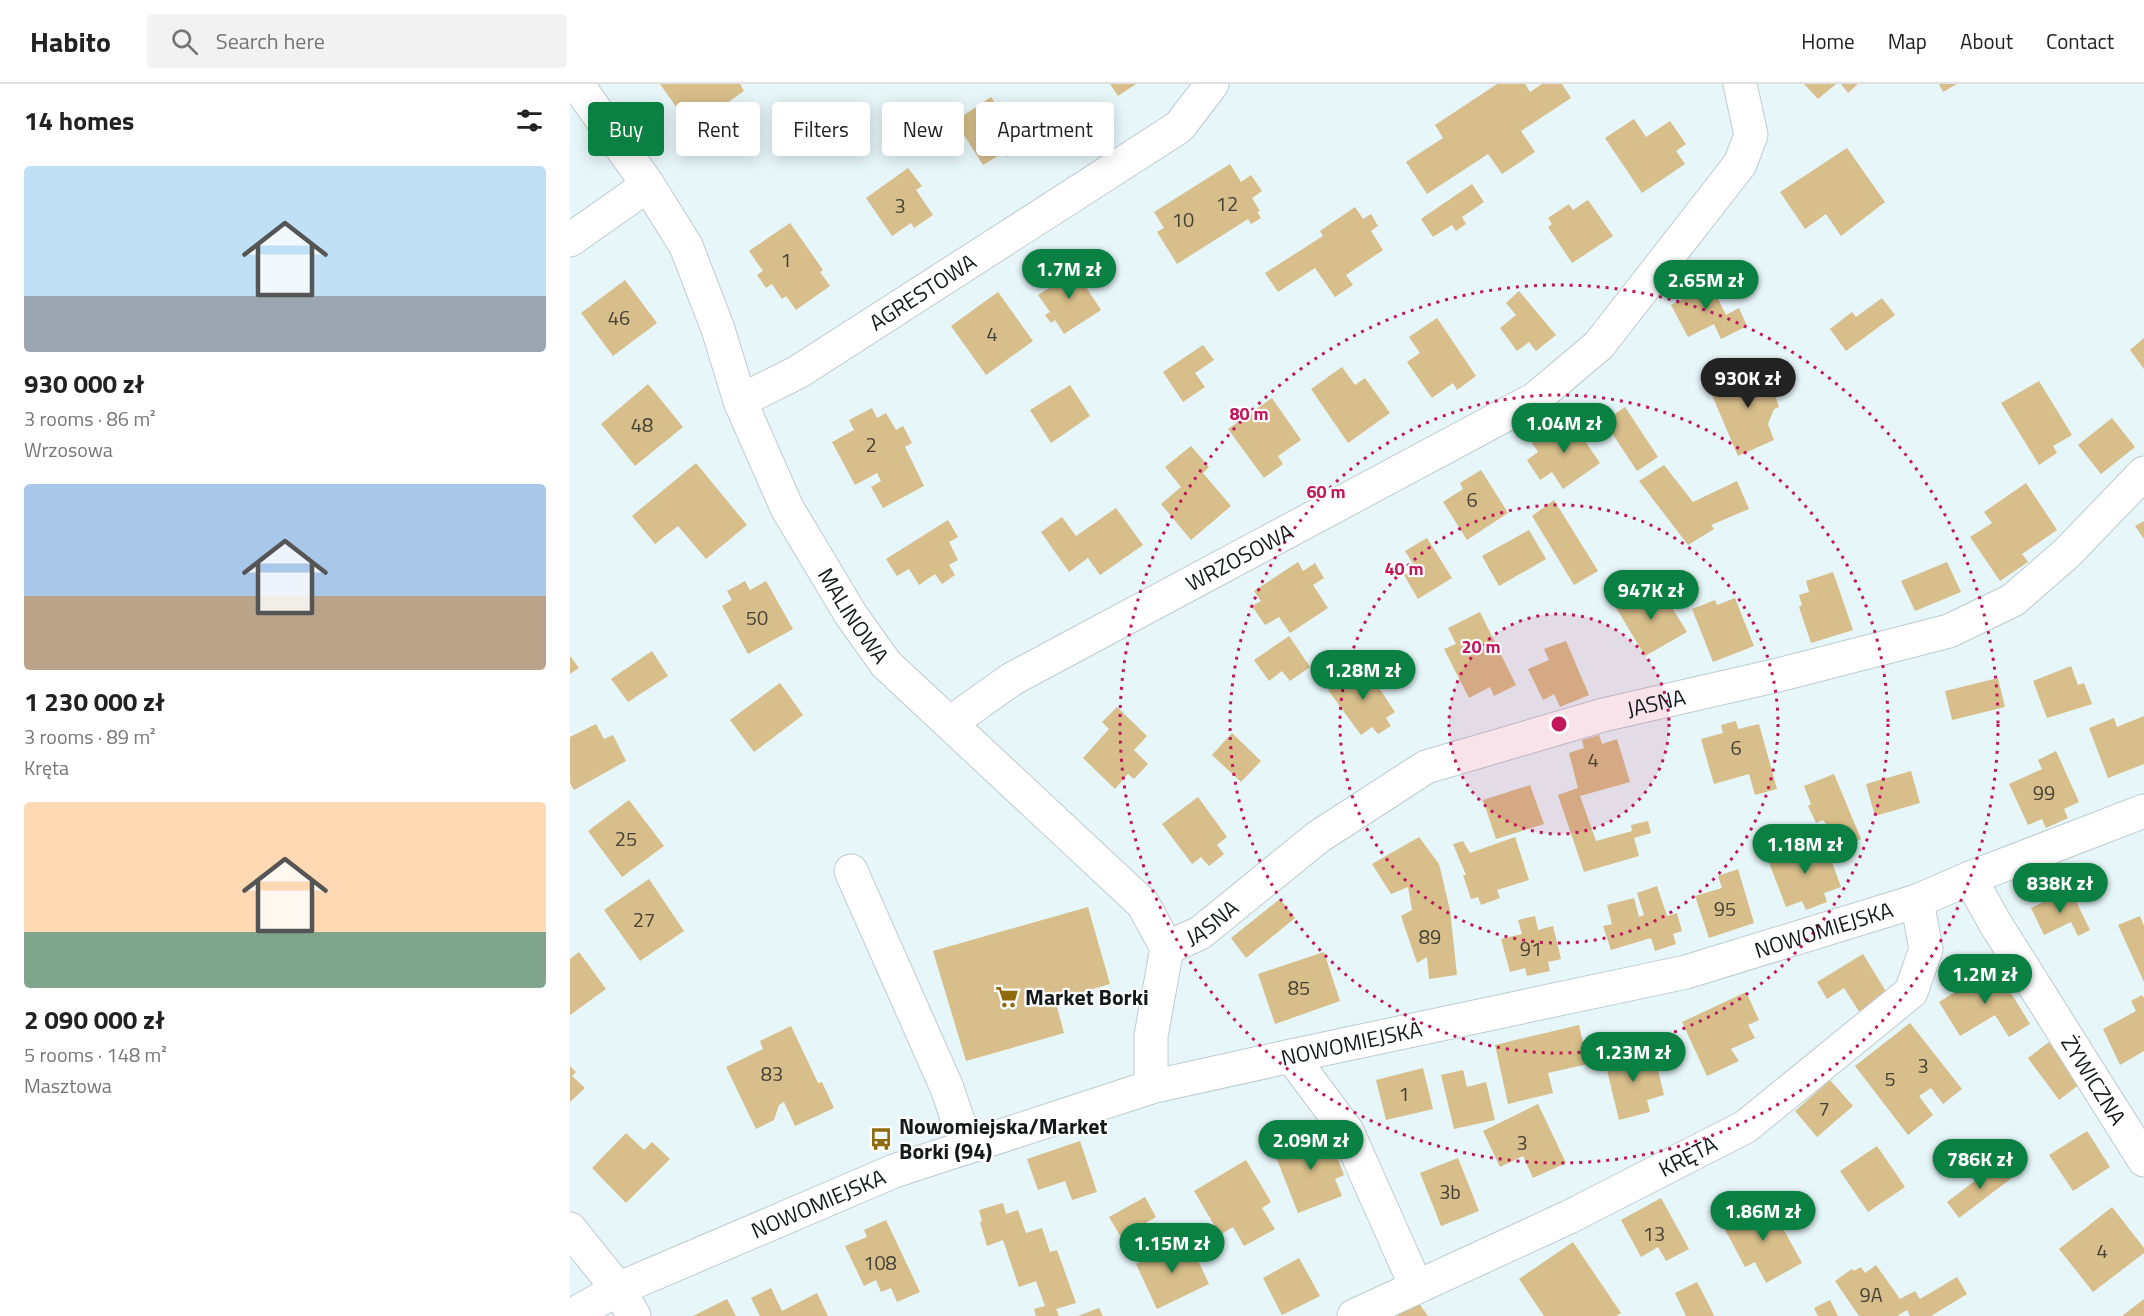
<!DOCTYPE html>
<html lang="en">
<head>
<meta charset="utf-8">
<style>
  body { margin:0; font-family:"Titillium Web",sans-serif; background:#f2f2f2; color:#222; height:100vh; display:flex; flex-direction:column; font-size:22px; white-space:nowrap }
  * { box-sizing:border-box; margin:0 }
  p { font-size:20px; color:#767676 }
  .icon { flex:none; width:33px; height:33px; fill:none; stroke:currentColor; stroke-width:2; stroke-linecap:round; stroke-linejoin:round }
  .map { position:relative; flex:1; overflow:hidden }
  .drawer { display:flex; flex-direction:column; background:#fff; width:570px }
  .drawer>* { flex:none }
  .hud { position:absolute; left:18px; top:18px; width:570px; height:54px; display:flex; gap:12px }
  .price { position:absolute; translate:-50% -51px; padding:0 14px; border-radius:21px; background:#0b8043; color:#fff; font-size:20px; line-height:39px; filter:drop-shadow(0 2px 3px #0008) }
  .price::after { content:''; position:absolute; left:50%; top:36px; width:18px; height:14px; margin-left:-9px; background:inherit; clip-path:polygon(0 0,100% 0,50% 100%) }
  .price.current { background:#222; color:#fff }
  ul { padding:0; list-style:none }
  li { display:grid; align-content:center; gap:12px; height:318px; padding:0 24px }
  li span { display:grid; place-items:center; height:186px; border-radius:6px; color:#555 }
  li>.icon { margin-inline-start:auto }
  span .icon { width:108px; height:108px; fill:#fffc; stroke-width:1 }
  li b { font-size:26px }
  h2 { display:flex; justify-content:space-between; align-items:center; height:72px; padding:0 24px; font-size:26px }
  .chip { padding:0 21px; border-radius:6px; background:#fff; box-shadow:0 3px 15px #0003; font-size:21px; line-height:54px }
  .chip.current { background:#0b8043; color:#fff }
  header { display:flex; align-items:center; gap:36px; box-sizing:border-box; height:84px; padding:0 30px; background:#fff; border-bottom:2px solid #e0e0e0 }
  header strong { font-size:28px }
  nav { display:flex; gap:33px; margin-inline-start:auto; font-size:21px }
  .search { width:420px; height:54px; background:#f2f2f2; display:flex; align-items:center; gap:15px; box-sizing:border-box; padding:0 21px; border-radius:6px; color:#767676; font-size:22px }
  main { display:flex; flex:1; min-height:0 }
  .map>svg:first-child { display:block }
</style>
</head>
<body>
<header>
<strong>Habito</strong>
<div class="search"><svg class="icon" aria-label="search" viewBox="0 0 24 24"><circle cx="10" cy="10" r="6"/><path d="M15 15l6 6"/></svg>Search here</div>
<nav><a>Home</a><a>Map</a><a>About</a><a>Contact</a></nav>
</header>
<main>
<section class="drawer">
<h2>14 homes<svg class="icon" aria-label="filters" viewBox="0 0 24 24"><path d="M4 7h16M4 17h16"/><circle cx="9" cy="7" r="2"/><circle cx="15" cy="17" r="2"/></svg></h2>
<ul>
<li><span style="background:linear-gradient(#bfe0f5 70%,#9aa5b1 0)"><svg class="icon" aria-label="home" viewBox="0 0 24 24"><path d="M3 11l9-7 9 7M6 9v11h12V9"/></svg></span><div><b>930 000 zł</b><p>3 rooms · 86 m²</p><p>Wrzosowa</p></div></li>
<li><span style="background:linear-gradient(#a9c7e8 60%,#b9a48a 0)"><svg class="icon" aria-label="home" viewBox="0 0 24 24"><path d="M3 11l9-7 9 7M6 9v11h12V9"/></svg></span><div><b>1 230 000 zł</b><p>3 rooms · 89 m²</p><p>Kręta</p></div></li>
<li><span style="background:linear-gradient(#ffd9b3 70%,#7fa58c 0)"><svg class="icon" aria-label="home" viewBox="0 0 24 24"><path d="M3 11l9-7 9 7M6 9v11h12V9"/></svg></span><div><b>2 090 000 zł</b><p>5 rooms · 148 m²</p><p>Masztowa</p></div></li>
</ul>
</section>
<div class="map">
<svg width="1574" height="1232" viewBox="0 0 1574 1232">
  <rect width="100%" height="100%" fill="#e7f6f9"/>
  <path fill="#d7be8a" d="M90 0H170L174 7 127 40 114 23 109 27Z
    M540 0H566L548 12Z
    M927 0H955L960 8 972 0H992L1001 14 951 47 965 68 932 90 918 70 857 110 836 78 873 54 865 41Z
    M1234 0H1266L1248 15Z
    M1271 0H1288L1278 9Z
    M1369 0H1387L1373 8Z
    M421 13 454 63 437 73 434 68 413 81 385 37Z
    M1064 35 1076 53 1100 37 1116 60 1106 67 1115 80 1072 109 1035 54Z
    M1277 64 1315 118 1271 152 1256 130 1235 145 1210 108Z
    M660 80 671 98 681 91 692 107 682 114 690 127 687 128 691 134 681 140 678 135 607 180 587 148 594 144 584 128Z
    M338 84 352 102 346 106 363 131 344 144 341 139 322 152 296 114Z
    M902 100 914 118 892 133 896 140 886 147 882 141 863 153 851 135Z
    M1018 116 1043 152 1002 179 978 143 982 140 978 134 999 120 1003 126Z
    M785 123 793 135 801 130 808 142 801 147 813 166 776 191 783 201 765 213 745 184 708 208 695 189 753 152 750 147Z
    M220 139 253 186 250 188 260 202 226 226 216 212 212 215 202 200 196 204 187 191 193 187 179 167Z
    M501 180 531 226 494 250 485 236 481 239 475 231 480 228 468 211 485 200 481 193Z
    M1135 189 1156 231 1169 224 1177 242 1151 255 1144 240 1118 253 1101 221 1123 210 1117 198Z
    M55 196 87 239 43 272 11 229Z
    M949 207 986 251 966 267 959 258 947 267 930 244 946 231 936 219Z
    M428 208 463 257 416 291 381 242Z
    M1312 214 1325 231 1276 267 1260 245 1282 228 1286 233Z
    M867 234 906 292 887 306 883 299 862 314 837 278 850 269 839 253Z
    M1574 254V285L1560 266Z
    M633 261 644 276 625 289 635 303 613 318 593 288Z
    M772 283 785 301 795 294 820 329 778 359 741 305Z
    M1169 285 1174 296 1198 285 1209 309 1205 311 1209 323 1204 325 1198 340 1204 356 1168 372 1142 311 1157 305 1152 293Z
    M1469 297 1502 351 1483 362 1487 369 1469 381 1431 319Z
    M78 300 113 343 65 382 31 340Z
    M500 301 520 332 481 359 460 326Z
    M702 314 731 356 708 372 713 380 694 394 658 345Z
    M1055 323 1088 373 1067 387 1034 337Z
    M302 324 307 334 316 329 326 346 333 342 342 359 335 363 354 402 313 424 301 403 311 397 307 389 285 401 262 358 284 346 279 336Z
    M1000 334 1008 347 1018 341 1025 351 1015 357 1030 379 993 405 982 388 970 396 957 376 968 368 962 359Z
    M1542 334 1565 363 1531 390 1508 361Z
    M621 362 639 383 633 389 661 422 621 456 591 420 611 403 595 383Z
    M126 379 177 441 136 475 108 442 85 460 62 432Z
    M1094 381 1123 418 1167 397 1179 425 1141 441 1144 445 1118 461 1069 397Z
    M911 386 938 429 897 456 873 418 893 405 890 399Z
    M1456 399 1487 446 1452 470 1458 478 1430 497 1400 453 1422 439 1414 428Z
    M984 416 1028 487 1004 501 962 432Z
    M546 424 573 461 530 491 518 474 499 488 471 448 492 433 506 452Z
    M378 436 388 453 379 458 388 476 379 481 385 491 372 500 365 490 349 501 339 485 327 492 316 475Z
    M1574 437V455L1565 442Z
    M959 446 976 475 929 502 912 472Z
    M857 454 882 494 848 515 834 491 846 484 835 467Z
    M728 478 733 487 745 479 754 494 743 501 758 524 720 549 709 533 695 541 682 522 691 517 684 507Z
    M1377 478 1391 508 1345 527 1331 497Z
    M1263 488 1283 546 1241 559 1229 523 1232 521 1229 511 1239 508 1236 497Z
    M175 497 180 506 196 497 223 545 178 570 152 522 162 516 157 507Z
    M1091 506 1117 548 1075 572 1045 522 1065 510 1070 519Z
    M1165 514 1184 562 1143 578 1122 525 1145 516 1147 521Z
    M910 528 946 601 924 612 920 603 899 614 874 565 886 560 878 544Z
    M719 552 740 583 720 597 712 587 699 597 684 576Z
    M996 557 1019 611 990 623 984 610 973 616 958 585 979 576 974 565Z
    M82 567 98 592 58 618 41 595Z
    M0 572 9 584 0 590Z
    M793 580 825 628 816 634 821 642 808 650 802 643 791 651 758 606Z
    M1501 582 1508 601 1514 599 1522 620 1477 634 1463 597Z
    M1428 594 1435 623 1382 636 1375 607Z
    M210 599 233 631 184 668 160 636Z
    M547 623 577 652 564 666 578 680 564 695 558 690 545 705 513 674 539 645 532 638Z
    M1574 632V680L1538 694 1519 644 1544 634 1547 643Z
    M1166 637 1168 645 1189 640 1207 705 1185 711 1179 690 1144 700 1131 655 1153 649 1151 641Z
    M26 640 34 655 43 651 56 677 4 706 0 699V653Z
    M662 649 691 677 671 698 642 671Z
    M1029 651 1032 660 1047 655 1060 698 1010 712 1026 757 1062 747 1061 741 1078 737 1081 749 1064 754 1069 772 1014 788 988 711 1008 704 999 669 1014 664 1012 656Z
    M1486 667 1509 718 1494 725 1498 734 1476 744 1472 735 1458 741 1439 700 1472 685 1468 676Z
    M1341 687 1350 719 1305 732 1296 700Z
    M1264 690 1291 755 1273 763 1253 736 1246 739 1238 722 1241 720 1234 702Z
    M960 701 974 740 926 755 913 716Z
    M628 713 657 753 647 761 654 770 639 782 631 773 622 780 592 740Z
    M59 716 94 762 52 793 18 747Z
    M849 753 869 780 880 826 887 891 859 895 857 873 847 879 831 832 842 826 838 803 821 810 802 780Z
    M945 753 959 796 927 806 930 814 911 821 908 813 901 815 893 791H896L883 760 893 757 900 769Z
    M1254 756 1271 803 1254 809 1257 818 1236 826 1232 817 1216 823 1198 776Z
    M1168 785 1184 839 1139 854 1125 812 1152 804 1148 792Z
    M79 795 114 847 70 877 34 826Z
    M1087 802 1097 832 1107 829 1112 847 1103 850 1106 860 1085 867 1081 854 1041 866 1033 842 1042 840 1037 821 1064 814 1069 833 1074 831 1067 809Z
    M1500 805 1520 846 1508 852 1501 838 1474 851 1461 824Z
    M710 815 725 834 676 874 661 854Z
    M518 823 540 900 485 916 494 949 396 977 363 867Z
    M965 832 968 846 983 842 991 875 978 878 980 887 957 892 955 884 940 888 931 855 952 850 948 836Z
    M1570 832 1574 842V898L1548 841Z
    M9 868 36 905 0 931V875Z
    M754 868 770 917 705 940 688 890Z
    M1293 870 1320 914 1292 932 1274 904 1257 915 1247 898Z
    M1425 883 1460 940 1439 953 1425 931 1390 952 1369 918Z
    M1176 908 1189 936 1178 941 1185 954 1161 965 1169 977 1137 992 1112 938Z
    M1572 911 1574 914V967L1550 981 1533 945 1566 927 1561 917Z
    M1340 939 1392 1005 1373 1020 1361 1004 1349 1012 1363 1031 1338 1051 1285 982Z
    M1009 941 1018 980 978 989 983 1009 938 1020 925 961Z
    M221 942 248 999 252 998 264 1024 225 1042 214 1018 209 1021 204 1036 186 1045 156 983 193 965 190 957Z
    M1479 958 1510 1000 1489 1016 1458 974Z
    M1057 968 1058 975 1084 969 1094 1011 1077 1016 1080 1028 1049 1036 1034 974Z
    M0 982 6 988 2 992 15 1004 0 1018Z
    M853 984 863 1025 816 1036 806 996Z
    M893 986 897 1003 916 998 925 1036 884 1045 871 991Z
    M1260 996 1283 1022 1247 1053 1225 1027Z
    M968 1020 996 1079 963 1094 953 1072 930 1083 913 1047Z
    M757 1047 774 1091 765 1095 772 1112 728 1129 704 1068Z
    M1517 1047 1540 1083 1503 1107 1479 1071Z
    M56 1049 74 1066 82 1058 100 1075 56 1119 22 1084Z
    M510 1057 527 1108 502 1116 495 1097 468 1106 457 1075Z
    M1307 1062 1335 1103 1298 1128 1270 1087Z
    M888 1074 909 1127 871 1142 850 1089Z
    M676 1076 701 1118 692 1124 705 1145 674 1162 663 1143 650 1151 624 1107Z
    M1431 1077 1443 1093 1389 1134 1377 1118Z
    M575 1113 586 1133 551 1153 539 1133Z
    M1091 1114 1119 1165 1096 1177 1088 1163 1071 1173 1051 1136Z
    M1198 1117 1232 1179 1196 1199 1185 1178 1175 1183 1153 1142Z
    M433 1119 436 1130 448 1126 456 1149 472 1144 480 1168 487 1166 506 1219 486 1225 489 1232H466L464 1225 475 1222 466 1197 449 1203 433 1156 417 1162 410 1138 412 1137 409 1126Z
    M1542 1123 1574 1164V1169L1523 1208 1489 1165Z
    M316 1136 350 1208 327 1218 321 1204 311 1208 306 1196 294 1202 275 1162 297 1153 294 1146Z
    M618 1155 639 1200 587 1225 566 1180Z
    M1003 1158 1051 1229 1046 1232H974L949 1195Z
    M729 1174 750 1212 712 1231 693 1194Z
    M1306 1181 1330 1215 1345 1207 1350 1215 1387 1193 1397 1210 1361 1232H1340L1337 1226 1327 1232H1289L1265 1197 1282 1185 1284 1187 1291 1183 1295 1189Z
    M1127 1198 1142 1227 1144 1232H1116L1105 1209Z
    M201 1204 212 1227 247 1209 258 1232H190L181 1214Z
    M157 1215 166 1232H123Z
    M1574 1215V1232H1552Z
    M1260 1216 1268 1232H1248L1244 1224Z
    M848 1218 858 1232H826Z
    M529 1224 533 1232H508Z"/>
  <g fill="none" stroke-linecap="round" stroke-linejoin="round">
    <g stroke="#bdcccf" stroke-width="35">
      <g id="minor">
        <path id="s1" d="M7 0 78 101 116 162 148 245 170 317 217 424 281 531 316 580 573 820 597 864 581 952V1003"/>
        <path d="M0 156 78 101"/>
        <path id="s2" d="M170 317 228 288 609 43 642 0"/>
        <path id="s3" d="M380 639 442 595 965 315 1029 261 1170 80 1181 51 1170 0"/>
        <path d="M281 787 377 1004 397 1063"/>
        <path id="s4" d="M1400 794 1425 839 1574 1076"/>
        <path id="s5" d="M597 864 630 849 748 753 856 683 1033 631 1208 591 1379 547 1443 516 1497 469 1574 389"/>
        <path d="M721 972 777 1047 846 1202"/>
        <path d="M0 1145 48 1205 64 1232"/>
        <path id="s6" d="M1 1232 48 1205 324 1087 581 1003 721 972 1116 888 1347 817 1400 794 1574 727"/>
        <path id="s7" d="M784 1232 999 1133 1175 1043 1341 908 1356 865 1347 817"/>
      </g>
    </g>
    <use href="#minor" stroke="#fff" stroke-width="33"/>
  </g>
  <circle cx="989" cy="640" r="110" fill="#c2185b" fill-opacity=".12"/>
  <g fill="none" stroke="#c2185b" stroke-width="3" stroke-dasharray="3 6">
    <circle cx="989" cy="640" r="110"/>
    <circle cx="989" cy="640" r="219"/>
    <circle cx="989" cy="640" r="329"/>
    <circle cx="989" cy="640" r="439"/>
  </g>
  <defs>
    <g id="supermarket-bare" transform="scale(1.8)"><path d="M-6-5.5h2.5l.6 2H6L4.5 2H-2.5L-4.4-4H-6ZM-1.5 3.2a1.3 1.3 0 1 0 .1 0ZM3 3.2a1.3 1.3 0 1 0 .1 0Z" fill="#8d6b0e" stroke="#fff" stroke-width="2.5" paint-order="stroke"/></g>
    <g id="bus-bare" transform="scale(1.8)"><path d="M-5-6H5V4H4V6H2V4H-2V6H-4V4H-5ZM-3.5-4V0h7V-4ZM-3.5 1.2v1.5H-2V1.2ZM2 1.2v1.5H3.5V1.2Z" fill="#8d6b0e" stroke="#fff" stroke-width="2.5" paint-order="stroke"/></g>
  </defs>
  <g fill-rule="evenodd">
    <use href="#supermarket-bare" x="437" y="913"/>
    <use href="#bus-bare" x="311" y="1055"/>
  </g>
  <g text-anchor="middle" stroke-width="4.5" stroke-linejoin="round" paint-order="stroke">
    <g font-size="20" fill="#454236">
      <text x="657" y="127">12</text>
      <text x="330" y="129">3</text>
      <text x="613" y="143">10</text>
      <text x="216" y="183">1</text>
      <text x="49" y="241">46</text>
      <text x="422" y="257">4</text>
      <text x="72" y="348">48</text>
      <text x="301" y="368">2</text>
      <text x="902" y="423">6</text>
      <text x="187" y="541">50</text>
      <text x="1166" y="671">6</text>
      <text x="1023" y="683">4</text>
      <text x="1474" y="716">99</text>
      <text x="56" y="762">25</text>
      <text x="1155" y="832">95</text>
      <text x="74" y="843">27</text>
      <text x="860" y="860">89</text>
      <text x="961" y="872">91</text>
      <text x="729" y="911">85</text>
      <text x="1353" y="989">3</text>
      <text x="202" y="997">83</text>
      <text x="1320" y="1002">5</text>
      <text x="834" y="1017">1</text>
      <text x="1254" y="1032">7</text>
      <text x="952" y="1066">3</text>
      <text x="880" y="1115">3b</text>
      <text x="1084" y="1157">13</text>
      <text x="1532" y="1174">4</text>
      <text x="310" y="1186">108</text>
      <text x="1301" y="1218">9A</text>
    </g>
    <g font-size="22" fill="#14191a" stroke="#fff">
      <text dy="8" stroke="none"><textPath href="#s2" startOffset="213">AGRESTOWA</textPath></text>
      <text dy="8" stroke="none"><textPath href="#s3" startOffset="334">WRZOSOWA</textPath></text>
      <text dy="8" stroke="none"><textPath href="#s1" startOffset="603">MALINOWA</textPath></text>
      <text dy="8" stroke="none"><textPath href="#s5" startOffset="556">JASNA</textPath></text>
      <text dy="8" stroke="none"><textPath href="#s5" startOffset="52">JASNA</textPath></text>
      <text dy="8" stroke="none"><textPath href="#s6" startOffset="1316">NOWOMIEJSKA</textPath></text>
      <text dy="8" stroke="none"><textPath href="#s6" startOffset="830">NOWOMIEJSKA</textPath></text>
      <text dy="8" stroke="none"><textPath href="#s4" startOffset="237">ŻYWICZNA</textPath></text>
      <text dy="8" stroke="none"><textPath href="#s7" startOffset="370">KRĘTA</textPath></text>
      <text dy="8" stroke="none"><textPath href="#s6" startOffset="272">NOWOMIEJSKA</textPath></text>
    </g>
    <g font-size="22" font-weight="bold" fill="#14191a" stroke="#fff" text-anchor="start">
      <text x="455" y="921">Market Borki</text>
      <text x="329" y="1050">Nowomiejska/Market<tspan x="329" dy="25">Borki (94)</tspan></text>
    </g>
  </g>
  <circle cx="989" cy="640" r="9" fill="#c2185b" stroke="#fff" stroke-width="3"/>
  <g font-size="18" text-anchor="middle" font-weight="bold" fill="#c2185b" stroke="#fff" stroke-width="4.5" stroke-linejoin="round" paint-order="stroke">
    <text x="679" y="336">80 m</text>
    <text x="756" y="414">60 m</text>
    <text x="834" y="491">40 m</text>
    <text x="911" y="569">20 m</text>
  </g>
</svg>
<b class="price" style="left:499px;top:216px">1.7M zł</b>
<b class="price" style="left:1136px;top:227px">2.65M zł</b>
<b class="price current" style="left:1178px;top:325px">930K zł</b>
<b class="price" style="left:994px;top:370px">1.04M zł</b>
<b class="price" style="left:1081px;top:537px">947K zł</b>
<b class="price" style="left:793px;top:617px">1.28M zł</b>
<b class="price" style="left:1235px;top:791px">1.18M zł</b>
<b class="price" style="left:1490px;top:830px">838K zł</b>
<b class="price" style="left:1415px;top:921px">1.2M zł</b>
<b class="price" style="left:1063px;top:999px">1.23M zł</b>
<b class="price" style="left:741px;top:1087px">2.09M zł</b>
<b class="price" style="left:1410px;top:1106px">786K zł</b>
<b class="price" style="left:1193px;top:1158px">1.86M zł</b>
<b class="price" style="left:602px;top:1190px">1.15M zł</b>
<div class="hud">
<a class="chip current">Buy</a>
<a class="chip">Rent</a>
<a class="chip">Filters</a>
<a class="chip">New</a>
<a class="chip">Apartment</a>
</div>
</div>
</main>
</body>
</html>
